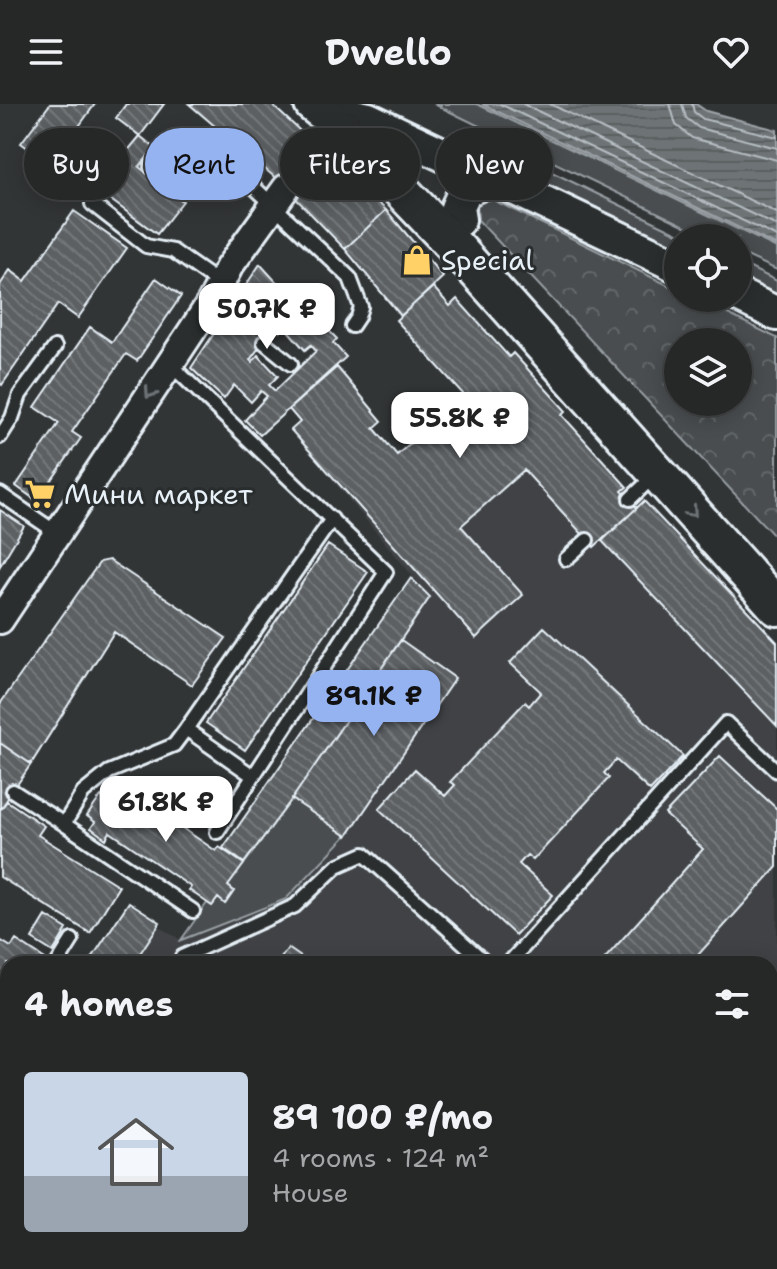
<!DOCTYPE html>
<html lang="en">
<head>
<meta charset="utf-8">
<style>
  body { margin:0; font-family:"Shantell Sans",sans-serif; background:#323434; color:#f1f3f6; height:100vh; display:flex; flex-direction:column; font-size:30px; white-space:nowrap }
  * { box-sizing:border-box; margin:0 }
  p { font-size:26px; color:#a4a6a8 }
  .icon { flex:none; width:44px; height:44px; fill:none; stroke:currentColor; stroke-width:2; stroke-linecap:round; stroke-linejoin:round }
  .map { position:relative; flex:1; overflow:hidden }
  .details { position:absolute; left:0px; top:852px; width:778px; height:314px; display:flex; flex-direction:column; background:#262828; border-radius:24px 24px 0 0; box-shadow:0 4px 20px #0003,0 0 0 2px #424445 }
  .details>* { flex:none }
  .guide { position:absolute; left:24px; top:24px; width:730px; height:72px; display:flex; gap:16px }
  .tools { position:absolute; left:664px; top:120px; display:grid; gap:16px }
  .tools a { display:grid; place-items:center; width:88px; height:88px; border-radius:50%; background:#262828; box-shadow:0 4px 20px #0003,0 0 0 2px #424445; font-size:40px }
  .price { position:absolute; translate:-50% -68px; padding:0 18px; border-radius:16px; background:#fff; color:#222; font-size:26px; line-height:52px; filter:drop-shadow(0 2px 4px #0008) }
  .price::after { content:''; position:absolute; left:50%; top:48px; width:24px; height:18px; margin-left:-12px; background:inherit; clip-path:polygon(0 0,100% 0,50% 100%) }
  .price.selected { background:#95b2f1; color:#111 }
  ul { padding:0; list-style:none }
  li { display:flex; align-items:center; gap:24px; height:200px; padding:0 24px }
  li+li { border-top:2px solid #424445 }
  li span { display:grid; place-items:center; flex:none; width:224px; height:160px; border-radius:8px; color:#555 }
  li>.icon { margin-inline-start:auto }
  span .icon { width:96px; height:96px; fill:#fffc; stroke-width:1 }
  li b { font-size:34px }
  h2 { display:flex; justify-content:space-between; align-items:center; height:96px; padding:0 24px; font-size:34px }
  .tag { padding:0 28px; border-radius:36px; background:#262828; box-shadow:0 4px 20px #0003,0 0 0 2px #424445; font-size:28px; line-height:72px }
  .tag.selected { background:#95b2f1; color:#111 }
  header { display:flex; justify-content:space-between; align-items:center; height:104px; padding:0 24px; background:#262828; font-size:36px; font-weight:700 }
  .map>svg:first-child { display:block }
</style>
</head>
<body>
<header><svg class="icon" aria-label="menu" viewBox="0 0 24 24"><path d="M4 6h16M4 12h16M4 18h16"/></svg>Dwello<svg class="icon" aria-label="heart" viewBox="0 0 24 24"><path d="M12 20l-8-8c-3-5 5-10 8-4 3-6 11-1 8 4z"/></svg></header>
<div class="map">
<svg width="777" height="1165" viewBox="0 0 777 1165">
  <defs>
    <pattern id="park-crowns" width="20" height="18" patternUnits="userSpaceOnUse" patternTransform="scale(2)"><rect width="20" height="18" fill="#494d4f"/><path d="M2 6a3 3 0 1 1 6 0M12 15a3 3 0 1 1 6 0" fill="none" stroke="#636769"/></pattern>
    <pattern id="water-rules" width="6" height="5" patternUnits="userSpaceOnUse" patternTransform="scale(2)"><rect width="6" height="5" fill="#6e7376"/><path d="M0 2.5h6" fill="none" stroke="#5a5e60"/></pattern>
    <pattern id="building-back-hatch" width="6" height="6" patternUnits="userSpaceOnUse" patternTransform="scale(2)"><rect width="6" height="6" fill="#5c6063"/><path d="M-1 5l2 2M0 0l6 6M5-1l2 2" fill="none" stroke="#73777a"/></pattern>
  </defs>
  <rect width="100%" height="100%" fill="#323536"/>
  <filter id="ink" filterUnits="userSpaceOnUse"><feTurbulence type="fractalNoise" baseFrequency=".0125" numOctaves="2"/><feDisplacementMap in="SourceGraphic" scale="16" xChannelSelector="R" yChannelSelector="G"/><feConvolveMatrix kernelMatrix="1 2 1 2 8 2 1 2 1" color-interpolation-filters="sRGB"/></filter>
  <g filter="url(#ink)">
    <path fill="#3f4244" d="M433 183 450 201 457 195 508 252 513 249 566 307 562 312 627 383 623 387 637 403 644 397 777 538V1165H418L407 1158H770V860H133L158 822 181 836 207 799 212 802 218 794 226 799 234 787 228 782 292 695 347 731 455 574 401 536 430 493 291 326 300 318 289 305 337 263 382 317 374 324 397 351 464 291 396 216Z
      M8 1158H258L269 1165H0Z"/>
    <path fill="#494d4f" stroke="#989fa4" stroke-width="2" d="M434 0H477L777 144V166L738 148V134H710Z
      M468 28 518 52 512 64 462 39Z
      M529 57 688 134H678V144L523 69Z
      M738 158 777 177V192L738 173Z
      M292 695 347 731 286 795 181 836 207 799 212 802 218 794 226 799 234 787 228 782Z
      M777 894V1165H640L632 1158H770V901Z"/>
    <path fill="url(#park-crowns)" stroke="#989fa4" stroke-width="2" fill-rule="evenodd" d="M483 96H493L678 186V194H695L777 234V435L478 116 477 101ZM678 238H738V298H678Z"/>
    <path fill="url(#water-rules)" stroke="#9fa5aa" stroke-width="2" d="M482 0H696L706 7 777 26V142Z"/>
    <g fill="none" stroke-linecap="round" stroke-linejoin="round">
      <path stroke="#b7bfc4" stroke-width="2" d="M500 0 777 133
        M523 0 777 122
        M550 0 777 109
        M670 0 676 21 692 34 777 56
        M682 0 686 14 699 24 777 44
        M692 0 694 8 703 15 777 33"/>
    </g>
    <path fill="url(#building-back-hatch)" stroke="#e8f1f8" stroke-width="2" fill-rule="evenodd" d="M50 0H95L51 61 21 39Z
      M126 0H164L140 32 116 14Z
      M189 0H271L386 106 345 145 278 76Z
      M140 32 155 44 139 63 183 97 157 130 96 85Z
      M386 106 443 173 401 212 345 145Z
      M74 107 127 144 78 214 58 200 2 281 0 279V181L10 166 25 177Z
      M260 160 293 196 285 208 290 212 298 202 314 220 319 216 337 235 333 239 346 253 260 331 245 316 267 292 261 287 251 298 234 281 224 295 191 264ZM275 222 280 228 284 222 305 246 311 241 316 247 275 287 269 281 278 272 258 251 252 258 250 256Z
      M156 174 181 192 137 257 126 250 72 328 81 334 37 397 16 382 59 319 35 303 90 223 112 238Z
      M433 183 450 202 457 195 509 253 513 249 566 307 562 311 627 383 622 387 637 404 594 443 524 366 461 422 523 491 476 534 291 326 300 318 289 305 337 263 382 317 374 324 397 351 464 291 396 216Z
      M644 397 777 538V622L602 437Z
      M0 406 24 422 0 462Z
      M328 441 368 468 245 646 206 619Z
      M109 456 226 534 192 581 114 528 31 660 0 639V600L97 462 100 458Z
      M411 474 430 493 292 695 244 759 223 744Z
      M544 523 683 652 650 687 616 656 604 669 609 674 533 756 527 751 519 760 553 791 515 831 379 705 415 665 445 692 455 681 450 678 525 598 529 602 541 588 510 559Z
      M401 536 455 574 347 732 292 695Z
      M0 639 31 660 0 706Z
      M720 652 777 705V763L690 860H600L703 745 665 710Z
      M115 678 216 747 219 743 244 760 228 782 234 787 225 800 218 794 212 802 189 786 191 783 110 728 106 735 91 724 95 718 87 712 101 692 104 694Z
      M7 697 44 722 38 731 119 782 90 829 0 773V706Z
      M129 798 160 818 158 822 133 860H88Z
      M46 812 67 825 53 848 32 835Z
      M0 836 11 843 16 836 45 855 41 860H8V898L0 893Z
      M288 844 311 860H277Z
      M1 1033 8 1038V1067L0 1062Z
      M8 1152V1158H69L65 1165H0Z
      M143 1158H258L269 1165H154Z
      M407 1158H529L539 1165H418Z"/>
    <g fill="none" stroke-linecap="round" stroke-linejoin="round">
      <path stroke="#4d5153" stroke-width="26" stroke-dasharray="26 13" stroke-linecap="butt" d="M286 84 318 43"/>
      <g stroke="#e8f1f8" stroke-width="18">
        <path id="service" d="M151 63 174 34H199L256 85 350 174 361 203 358 213 352 222
          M92 100 146 142 173 147 220 180
          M264 238 291 260
          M170 260 386 468 217 728
          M0 333 12 314 20 291 55 243
          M0 390 57 429
          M630 395 655 371
          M566 455 587 436
          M186 625 174 641 109 668 83 689 64 720 193 807
          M253 672 186 625 332 415
          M13 687 64 720
          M57 860 72 836
          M178 860 182 853 295 802 337 762 364 750 487 860
          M508 860 726 619 777 667
          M770 883 777 876
          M599 1158 608 1165"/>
      </g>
      <g stroke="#e8f1f8" stroke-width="32">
        <path id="minor" d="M318 43 337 19
          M0 516 211 198 229 163 286 84
          M0 1128 8 1116"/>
      </g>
      <g stroke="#e8f1f8" stroke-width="38">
        <path id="tertiary" d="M318 4 368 15 678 162
          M459 116 457 104 465 87 494 73
          M738 191 777 210
          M0 926 8 932
          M350 1158 360 1165"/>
      </g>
      <g stroke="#e8f1f8" stroke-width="42">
        <path id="secondary" d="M313 0 337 19 457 145 777 503"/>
      </g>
      <use href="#service" stroke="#2a2d2e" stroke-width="12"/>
      <use href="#minor" stroke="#2a2d2e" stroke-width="26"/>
      <use href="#tertiary" stroke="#2a2d2e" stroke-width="32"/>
      <use href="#secondary" stroke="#2a2d2e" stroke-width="36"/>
    </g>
    <defs><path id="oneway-chevron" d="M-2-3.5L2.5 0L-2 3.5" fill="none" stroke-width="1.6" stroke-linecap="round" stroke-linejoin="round" transform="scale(2)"/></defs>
    <g stroke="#6c7275">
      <use href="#oneway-chevron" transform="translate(150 289) rotate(124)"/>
      <use href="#oneway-chevron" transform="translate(692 408) rotate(48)"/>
    </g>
  </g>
  <defs>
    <g id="shop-bare" transform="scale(2.4)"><path d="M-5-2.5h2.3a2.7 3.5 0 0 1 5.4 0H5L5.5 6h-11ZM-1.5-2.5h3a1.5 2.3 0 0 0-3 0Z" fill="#ffd166" stroke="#2a2d2e" stroke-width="2.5" paint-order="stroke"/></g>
    <g id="supermarket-bare" transform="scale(2.4)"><path d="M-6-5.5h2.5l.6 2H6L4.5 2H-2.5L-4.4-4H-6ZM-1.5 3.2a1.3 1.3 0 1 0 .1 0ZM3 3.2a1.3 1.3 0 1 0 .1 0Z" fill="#ffd166" stroke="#2a2d2e" stroke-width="2.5" paint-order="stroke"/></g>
  </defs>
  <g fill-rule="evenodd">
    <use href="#shop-bare" x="417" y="156"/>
    <use href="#supermarket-bare" x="40" y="390"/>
  </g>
  <g text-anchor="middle" stroke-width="6" stroke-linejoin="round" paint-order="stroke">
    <g font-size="28" fill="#e8f1f8" stroke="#2a2d2e" text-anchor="start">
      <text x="441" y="166">Special</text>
      <text x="64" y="400">Мини маркет</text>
    </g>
  </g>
</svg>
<div class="tools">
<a><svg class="icon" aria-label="locate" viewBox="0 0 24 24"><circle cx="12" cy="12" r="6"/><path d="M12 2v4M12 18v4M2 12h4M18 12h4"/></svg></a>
<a><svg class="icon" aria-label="layers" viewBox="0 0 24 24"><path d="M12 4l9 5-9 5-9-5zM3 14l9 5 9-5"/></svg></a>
</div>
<b class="price" style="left:267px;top:247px">50.7K ₽</b>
<b class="price" style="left:460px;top:356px">55.8K ₽</b>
<b class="price selected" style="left:374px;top:634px">89.1K ₽</b>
<b class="price" style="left:166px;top:740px">61.8K ₽</b>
<div class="guide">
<a class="tag">Buy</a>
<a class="tag selected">Rent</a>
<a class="tag">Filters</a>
<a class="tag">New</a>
</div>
<section class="details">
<h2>4 homes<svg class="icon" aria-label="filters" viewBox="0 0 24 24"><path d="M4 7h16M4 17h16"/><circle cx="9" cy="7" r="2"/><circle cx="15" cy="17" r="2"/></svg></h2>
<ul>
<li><span style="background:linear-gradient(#c9d6e8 65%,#9aa5b1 0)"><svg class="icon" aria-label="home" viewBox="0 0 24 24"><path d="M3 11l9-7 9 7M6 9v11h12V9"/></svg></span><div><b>89 100 ₽/mo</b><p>4 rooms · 124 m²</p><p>House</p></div></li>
</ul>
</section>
</div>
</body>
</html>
